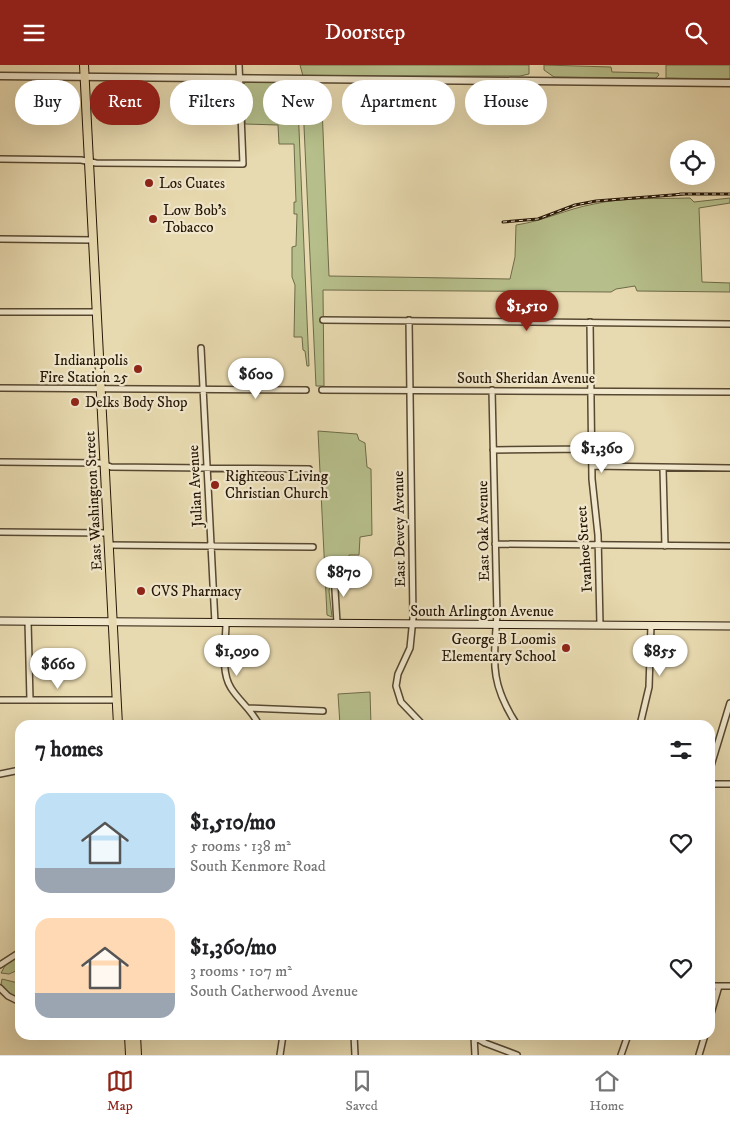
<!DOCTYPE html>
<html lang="en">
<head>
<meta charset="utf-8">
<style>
  body { margin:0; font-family:"IM FELL DW Pica",serif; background:#f2f2f2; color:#202124; height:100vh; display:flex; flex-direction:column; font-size:19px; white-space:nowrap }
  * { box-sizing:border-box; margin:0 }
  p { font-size:16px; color:#757577 }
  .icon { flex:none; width:28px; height:28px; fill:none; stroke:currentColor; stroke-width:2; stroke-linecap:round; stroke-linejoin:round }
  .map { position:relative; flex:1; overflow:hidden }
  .side { position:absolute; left:15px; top:655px; width:700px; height:320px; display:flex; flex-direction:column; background:#fff; border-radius:15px; box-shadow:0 5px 20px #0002 }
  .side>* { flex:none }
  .guide { position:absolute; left:15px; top:15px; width:700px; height:45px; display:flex; gap:10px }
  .controls { position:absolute; left:670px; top:75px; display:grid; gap:10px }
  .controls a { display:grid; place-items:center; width:45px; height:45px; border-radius:50%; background:#fff; box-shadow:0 5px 20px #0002; font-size:25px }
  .price { position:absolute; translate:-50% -42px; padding:0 11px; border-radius:18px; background:#fff; color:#222; font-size:16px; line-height:32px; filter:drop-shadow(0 1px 2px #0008) }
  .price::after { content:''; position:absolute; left:50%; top:30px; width:15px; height:11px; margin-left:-8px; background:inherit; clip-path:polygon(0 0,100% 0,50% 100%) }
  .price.on { background:#8f2418; color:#fff }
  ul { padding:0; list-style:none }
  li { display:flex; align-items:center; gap:15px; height:125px; padding:0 20px }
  li span { display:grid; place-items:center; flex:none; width:140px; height:100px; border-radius:15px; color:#555 }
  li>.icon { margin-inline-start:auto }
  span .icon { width:60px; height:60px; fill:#fffc; stroke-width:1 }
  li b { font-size:21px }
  h2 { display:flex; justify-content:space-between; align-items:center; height:60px; padding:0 20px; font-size:21px }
  .pill { padding:0 18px; border-radius:22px; background:#fff; box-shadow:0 5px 20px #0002; font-size:18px; line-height:45px }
  .pill.on { background:#8f2418; color:#fff }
  header { display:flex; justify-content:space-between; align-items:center; height:65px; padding:0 20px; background:#8f2418; color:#fff; font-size:22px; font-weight:600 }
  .tabs { display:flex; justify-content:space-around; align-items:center; height:70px; border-top:1px solid #e0e0e0; background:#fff; font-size:14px; color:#757577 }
  .tabs a { display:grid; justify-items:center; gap:2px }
  .tabs .on { color:#8f2418 }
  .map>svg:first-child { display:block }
</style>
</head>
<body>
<header><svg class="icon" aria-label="menu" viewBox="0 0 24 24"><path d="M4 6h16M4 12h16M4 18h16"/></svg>Doorstep<svg class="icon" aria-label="search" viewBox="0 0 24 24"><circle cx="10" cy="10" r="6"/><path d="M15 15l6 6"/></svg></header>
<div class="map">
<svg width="730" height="990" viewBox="0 0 730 990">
  <rect width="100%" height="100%" fill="#e8dab0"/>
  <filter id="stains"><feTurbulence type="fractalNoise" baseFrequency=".004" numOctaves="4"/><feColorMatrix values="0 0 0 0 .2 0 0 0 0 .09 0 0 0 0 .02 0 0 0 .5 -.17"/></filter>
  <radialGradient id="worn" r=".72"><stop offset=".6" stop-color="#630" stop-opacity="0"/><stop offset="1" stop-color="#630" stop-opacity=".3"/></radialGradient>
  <path fill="#b6bf8b" stroke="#6e6b49" d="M300 0H529V9L520 11H303Z
    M544 0 611 2 612 7 658 8 659 10 656 13 554 12 544 5Z
    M666 0H730V14L666 13Z
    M246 17H297L309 301H307L305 286 303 285 302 272H294L295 220 292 212V182L296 181 297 149H294V137H296L294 79H279L278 60 245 59 243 20Z
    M302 18H321L329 211 510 214 515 192 516 160C544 156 566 144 594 139 625 132 658 134 690 133L694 137 730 133V138L699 143 702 217 730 218V227L637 226 635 221 616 224 611 227 323 225 324 321H316Z
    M318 366 357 369 359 375 365 378 367 402 371 404 372 470 360 472 359 490H349V507H332L329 526 332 552 327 550Z
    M370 627 371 660H340L338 629Z
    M17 891 19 896 18 905 9 909 1 908C6 899 6 898 17 891Z
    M2 914 18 918 17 932 11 930 1 920Z"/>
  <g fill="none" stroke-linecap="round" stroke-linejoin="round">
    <g stroke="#574831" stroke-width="8">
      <path id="minor" d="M0 94 81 95 96 98 243 99 239 0
        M0 174 93 175
        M0 247H97
        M323 255 730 259
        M409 255 413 553 410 583 398 609 396 621 401 637 423 660
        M590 257 592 414 598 470 600 560
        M201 283 215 558
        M0 323 306 325
        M322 325 730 327
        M492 325 497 549C494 597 489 617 517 660
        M493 385 591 384
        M0 397 100 398 111 402 309 404
        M592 401 730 403
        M663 403 665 481
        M0 467 108 468
        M495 479 730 481
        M109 480 313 482
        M334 508 337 558
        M28 556 30 635
        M226 558C226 577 220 606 231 623 239 636 252 645 259 660
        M0 635H117
        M248 643 323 646
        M640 660 649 622 651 560
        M710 704 730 638
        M0 709 20 705
        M710 719H730
        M0 900 20 887
        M710 921H730
        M0 923 8 931 20 937
        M710 952 719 921
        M354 970 355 990
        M474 971 475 990
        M475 972 485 978 517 990
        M280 990 283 970
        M621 990 628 970
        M699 990 705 970"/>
    </g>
    <g stroke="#574831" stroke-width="9">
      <path id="tertiary" d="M0 11 730 18"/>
    </g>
    <g stroke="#271707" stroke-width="9">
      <path id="secondary" d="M0 556 730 561"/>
    </g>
    <g stroke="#271707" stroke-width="10">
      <path id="primary" d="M84 0 118 660
        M129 970 130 990
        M136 970 137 990"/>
    </g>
    <use href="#minor" stroke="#f0e7cc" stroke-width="5"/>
    <use href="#tertiary" stroke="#f0e7cc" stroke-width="6"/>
    <use href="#secondary" stroke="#f0e7cc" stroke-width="7"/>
    <use href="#primary" stroke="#e8dab0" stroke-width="8"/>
    <g stroke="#271707" stroke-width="3">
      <path id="rail" d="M680 129H730
        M503 157 538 154 575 140 596 136 685 129"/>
    </g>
    <use href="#rail" stroke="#f0e7cc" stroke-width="1" stroke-dasharray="4" stroke-linecap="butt"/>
  </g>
  <g fill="#8f2418" stroke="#f0e7cc" stroke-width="2">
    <circle cx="149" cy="118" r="5"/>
    <circle cx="153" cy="154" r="5"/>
    <circle cx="138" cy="304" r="5"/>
    <circle cx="75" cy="337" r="5"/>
    <circle cx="215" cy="420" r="5"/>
    <circle cx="141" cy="526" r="5"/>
    <circle cx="566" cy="583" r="5"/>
  </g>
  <g text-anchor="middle" stroke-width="4.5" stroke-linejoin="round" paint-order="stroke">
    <g font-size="15" fill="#271707" stroke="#f0e7cc" text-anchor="start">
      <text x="159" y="123">Los Cuates</text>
      <text x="163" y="150">Low Bob's<tspan x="163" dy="17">Tobacco</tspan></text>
      <text x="128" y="300" text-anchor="end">Indianapolis<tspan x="128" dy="17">Fire Station 25</tspan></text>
      <text x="85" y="342">Delks Body Shop</text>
      <text x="225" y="416">Righteous Living<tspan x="225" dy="17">Christian Church</tspan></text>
      <text x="151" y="531">CVS Pharmacy</text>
      <text x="556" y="579" text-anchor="end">George B Loomis<tspan x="556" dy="17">Elementary School</tspan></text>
    </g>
    <g font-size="15" fill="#271707" stroke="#f0e7cc">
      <text x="526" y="318">South Sheridan Avenue</text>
      <text transform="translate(195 421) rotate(-93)" y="5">Julian Avenue</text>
      <text transform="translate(93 436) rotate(-93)" y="5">East Washington Street</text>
      <text transform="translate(399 464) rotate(-91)" y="5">East Dewey Avenue</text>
      <text transform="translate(483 466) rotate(-91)" y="5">East Oak Avenue</text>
      <text transform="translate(584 484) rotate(-94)" y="5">Ivanhoe Street</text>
      <text x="482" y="551">South Arlington Avenue</text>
    </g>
  </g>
  <rect width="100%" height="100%" filter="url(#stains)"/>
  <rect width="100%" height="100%" fill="url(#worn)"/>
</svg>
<div class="controls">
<a><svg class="icon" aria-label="locate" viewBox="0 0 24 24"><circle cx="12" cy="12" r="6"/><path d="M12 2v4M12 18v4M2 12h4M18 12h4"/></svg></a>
</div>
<b class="price on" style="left:527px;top:267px">$1,510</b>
<b class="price" style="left:256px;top:335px">$600</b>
<b class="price" style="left:602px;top:409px">$1,360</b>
<b class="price" style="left:344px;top:533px">$870</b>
<b class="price" style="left:237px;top:612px">$1,090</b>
<b class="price" style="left:660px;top:612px">$855</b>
<b class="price" style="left:58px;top:625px">$660</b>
<div class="guide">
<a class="pill">Buy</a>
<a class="pill on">Rent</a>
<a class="pill">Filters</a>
<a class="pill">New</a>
<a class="pill">Apartment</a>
<a class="pill">House</a>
</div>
<section class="side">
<h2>7 homes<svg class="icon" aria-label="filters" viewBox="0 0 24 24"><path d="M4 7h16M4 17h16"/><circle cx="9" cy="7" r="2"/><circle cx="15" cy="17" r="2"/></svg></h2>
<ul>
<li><span style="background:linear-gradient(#bfe0f5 75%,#9aa5b1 0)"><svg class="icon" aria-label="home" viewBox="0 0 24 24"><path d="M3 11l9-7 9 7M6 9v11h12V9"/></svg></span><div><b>$1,510/mo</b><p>5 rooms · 138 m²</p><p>South Kenmore Road</p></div><svg class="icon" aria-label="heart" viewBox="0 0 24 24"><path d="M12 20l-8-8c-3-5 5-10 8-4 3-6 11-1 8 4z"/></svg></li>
<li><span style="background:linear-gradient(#ffd9b3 75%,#9aa5b1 0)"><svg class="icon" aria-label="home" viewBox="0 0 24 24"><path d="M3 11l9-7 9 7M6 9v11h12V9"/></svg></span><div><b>$1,360/mo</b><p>3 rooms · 107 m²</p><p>South Catherwood Avenue</p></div><svg class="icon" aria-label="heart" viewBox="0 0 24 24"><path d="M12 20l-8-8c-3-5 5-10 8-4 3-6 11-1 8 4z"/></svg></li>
</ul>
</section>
</div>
<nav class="tabs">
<a class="on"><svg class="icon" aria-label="map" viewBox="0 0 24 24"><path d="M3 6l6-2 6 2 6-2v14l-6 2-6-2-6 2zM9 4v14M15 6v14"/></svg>Map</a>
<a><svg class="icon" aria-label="saved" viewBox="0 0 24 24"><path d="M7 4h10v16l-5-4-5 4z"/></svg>Saved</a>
<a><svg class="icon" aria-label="home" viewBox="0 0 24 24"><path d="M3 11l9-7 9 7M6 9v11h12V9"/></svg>Home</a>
</nav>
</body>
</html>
